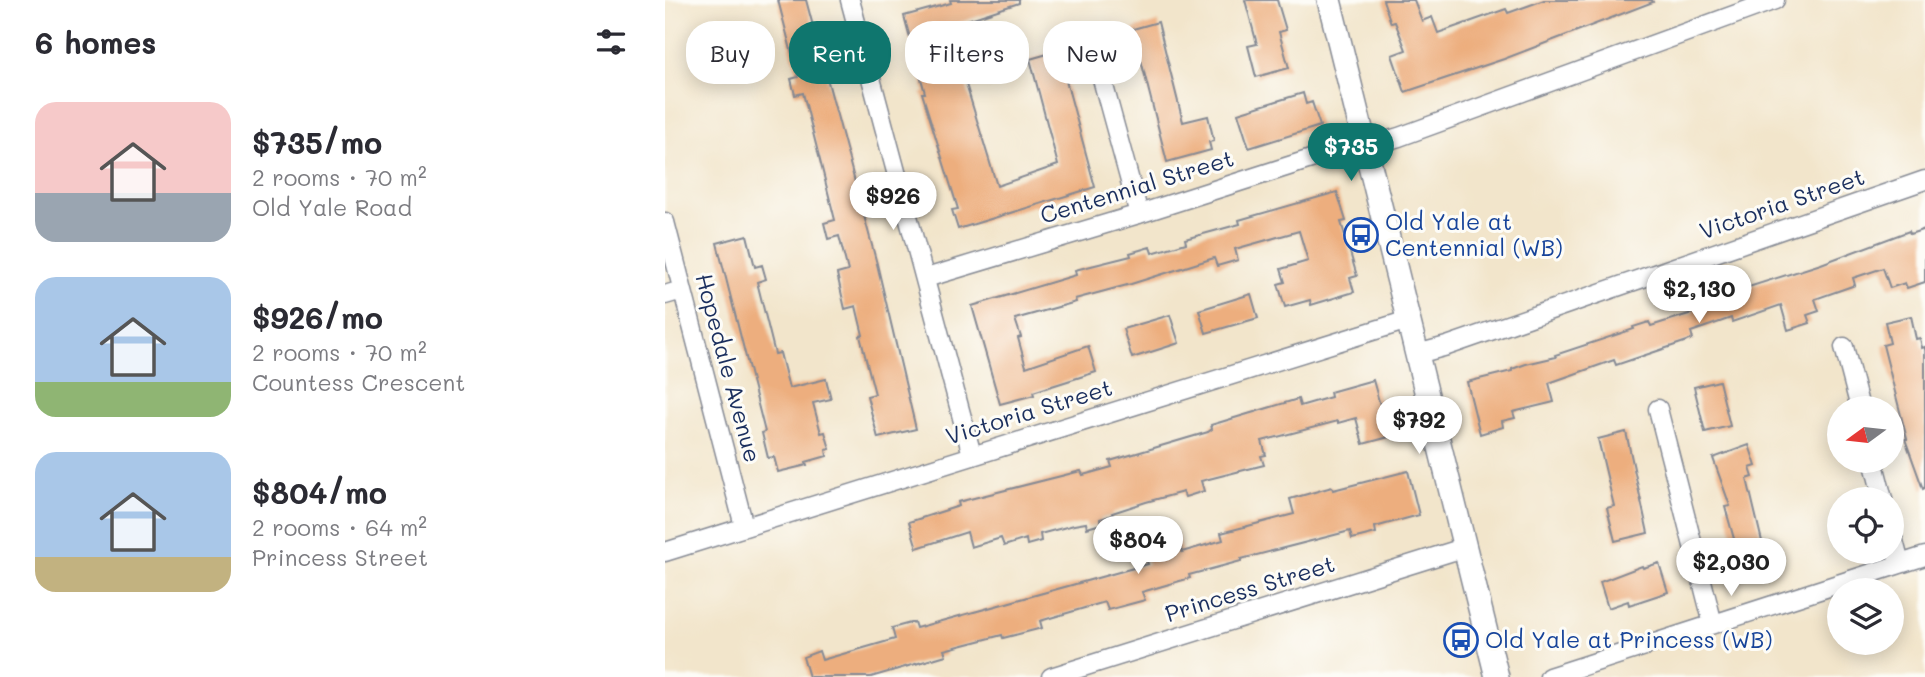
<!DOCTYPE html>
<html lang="en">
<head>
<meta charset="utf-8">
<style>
  body { margin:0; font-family:Mali,sans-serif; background:#f7f7f7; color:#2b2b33; height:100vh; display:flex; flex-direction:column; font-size:26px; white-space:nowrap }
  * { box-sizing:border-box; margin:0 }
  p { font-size:23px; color:#7c7c81 }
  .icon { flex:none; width:38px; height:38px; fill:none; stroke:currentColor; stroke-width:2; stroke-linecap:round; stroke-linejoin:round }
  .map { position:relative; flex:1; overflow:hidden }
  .panel { display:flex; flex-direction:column; background:#fff; width:665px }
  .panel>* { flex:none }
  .hud { position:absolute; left:21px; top:21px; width:665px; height:63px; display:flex; gap:14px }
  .needle { width:46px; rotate:255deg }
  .fabs { position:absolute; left:1162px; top:396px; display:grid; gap:14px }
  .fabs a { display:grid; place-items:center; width:77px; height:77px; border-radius:50%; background:#fff; box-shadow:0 4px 18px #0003; font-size:35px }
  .price { position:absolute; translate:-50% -60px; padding:0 16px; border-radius:24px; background:#fff; color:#222; font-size:23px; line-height:46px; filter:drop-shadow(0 2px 4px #0008) }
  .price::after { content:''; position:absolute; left:50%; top:42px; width:21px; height:16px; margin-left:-10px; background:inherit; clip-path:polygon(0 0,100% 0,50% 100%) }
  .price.active { background:#0f766e; color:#fff }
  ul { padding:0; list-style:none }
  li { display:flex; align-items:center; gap:21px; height:175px; padding:0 35px }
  li span { display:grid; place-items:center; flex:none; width:196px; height:140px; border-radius:21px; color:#555 }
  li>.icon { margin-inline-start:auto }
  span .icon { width:84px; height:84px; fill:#fffc; stroke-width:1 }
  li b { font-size:30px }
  h2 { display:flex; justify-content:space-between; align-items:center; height:84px; padding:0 35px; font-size:30px }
  .chip { padding:0 24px; border-radius:28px; background:#fff; box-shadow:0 4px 18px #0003; font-size:24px; line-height:63px }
  .chip.active { background:#0f766e; color:#fff }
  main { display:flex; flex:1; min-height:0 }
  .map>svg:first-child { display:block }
</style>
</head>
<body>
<main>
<section class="panel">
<h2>6 homes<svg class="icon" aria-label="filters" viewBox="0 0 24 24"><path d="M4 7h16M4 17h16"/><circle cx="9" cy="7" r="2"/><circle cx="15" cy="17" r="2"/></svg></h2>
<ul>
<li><span style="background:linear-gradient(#f6c9c9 65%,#9aa5b1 0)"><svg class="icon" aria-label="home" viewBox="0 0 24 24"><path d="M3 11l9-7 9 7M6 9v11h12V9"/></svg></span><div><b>$735/mo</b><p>2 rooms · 70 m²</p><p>Old Yale Road</p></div></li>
<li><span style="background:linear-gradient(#a9c7e8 75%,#8fb573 0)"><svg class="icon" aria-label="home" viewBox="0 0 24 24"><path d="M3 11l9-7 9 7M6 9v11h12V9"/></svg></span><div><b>$926/mo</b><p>2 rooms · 70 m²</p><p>Countess Crescent</p></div></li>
<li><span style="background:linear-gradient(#a9c7e8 75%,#c2b280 0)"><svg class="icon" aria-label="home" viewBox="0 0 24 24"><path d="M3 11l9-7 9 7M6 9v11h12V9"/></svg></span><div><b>$804/mo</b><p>2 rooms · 64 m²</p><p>Princess Street</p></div></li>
</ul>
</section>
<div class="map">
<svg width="1260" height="677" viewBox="0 0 1260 677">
  <rect width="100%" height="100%" fill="#fdfcf7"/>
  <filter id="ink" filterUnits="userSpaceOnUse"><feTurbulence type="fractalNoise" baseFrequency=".0143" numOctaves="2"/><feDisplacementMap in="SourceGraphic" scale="14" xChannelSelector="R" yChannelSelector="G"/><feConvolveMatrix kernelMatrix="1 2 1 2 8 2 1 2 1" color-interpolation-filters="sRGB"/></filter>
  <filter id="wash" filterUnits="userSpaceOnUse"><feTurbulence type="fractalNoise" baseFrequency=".00686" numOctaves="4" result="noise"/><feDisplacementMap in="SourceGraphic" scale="28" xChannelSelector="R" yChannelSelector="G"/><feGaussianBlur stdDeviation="1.57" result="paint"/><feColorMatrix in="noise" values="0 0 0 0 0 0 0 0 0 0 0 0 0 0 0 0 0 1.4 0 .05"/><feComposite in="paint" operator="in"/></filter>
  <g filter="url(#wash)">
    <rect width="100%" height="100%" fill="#f2e5cb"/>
    <g id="blocks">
      <path fill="#edae7e" d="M113 0H141L212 264 251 429 213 438 202 396 210 394 195 336 198 335 191 306 180 309 172 274 183 271 174 236 163 239 159 223 170 220 138 93 130 95 126 79 133 77Z
        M285 0H354V3L281 27 296 82 300 81 332 186 393 165 365 59 393 51 430 187 293 229 287 210 293 209 257 93H260L239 16 286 3Z
        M580 0H612L621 30 614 32 624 68 591 77 583 46 592 44Z
        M718 0H749L757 21 767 17 773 33 841 9 843 13 879 0H987L988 2 839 59 740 92 727 55 741 50 730 22 726 23Z
        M493 22 518 122 543 116 549 141 544 142 546 150 502 162 468 29Z
        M638 93 641 104 647 102 655 126 584 148 573 113Z
        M672 192 681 221 676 222 692 276 685 278 689 292 646 305 645 300 620 307 613 284 620 282 616 269 643 261 634 231 570 249 573 260 552 266 549 258 466 284 410 299 411 302 350 319 356 337 353 338 361 367 423 346 431 372 368 392 369 395 335 404 307 306 411 275 410 270 466 256 465 253 485 247 487 253 521 243 520 239 575 224 574 220Z
        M1260 229V282L1242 288 1240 283 1225 288 1218 268 1188 278 1190 285 1150 299 1154 311 1142 315 1145 323 1123 330 1116 305 1067 322 1066 318 1026 332 1028 339 951 365 949 360 884 383 889 402 848 412 850 418 837 421 838 427 815 434 802 382 847 371V369L861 364 891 357 890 355 969 329 968 327 984 322 986 326 1027 313 1029 311 1027 305 1156 264 1244 231 1245 234Z
        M82 235 90 267 97 265 101 279 92 282 110 354 115 353 124 388 161 379 166 399 148 403 156 433 160 432 165 449 161 450 162 456 141 462 142 465 113 472 109 457 103 458 97 433 100 432 52 243Z
        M586 294 593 318 541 333 534 310Z
        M505 315 514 343 467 358 458 329Z
        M1246 316 1251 339 1255 338 1257 348 1260 347V488L1258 489 1240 439H1242L1218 345 1225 343 1220 322Z
        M708 380 724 437 698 444 691 418 673 423V421L597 441 601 455 596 456 599 465 536 481 539 491 520 497 518 492 481 502 447 513 448 515 435 519 436 524 422 528 421 523 409 525 375 534 376 541 362 545 361 539 339 546 336 538 306 547 302 532 252 548 244 522 294 506 293 502 416 471 418 475 447 467 445 461 543 432 547 429 546 425 633 399 635 406 666 397 665 392Z
        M1054 381 1065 426 1040 432 1029 387Z
        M961 432 983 533 950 541 942 508 949 506 933 439Z
        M1084 445 1091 466 1085 468 1088 477 1082 479 1100 554 1075 560 1060 507 1065 506 1048 458Z
        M743 471 754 515 710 527 711 533 687 539 685 531 576 559V561L524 575 525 578 477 592 480 600 443 610 440 602 375 621 377 628 338 638 337 635 279 650 281 655 206 677H144L138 657 154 651 157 660 230 639 227 628 249 622 251 628 483 564 477 546 512 535 517 552 558 540 556 533 629 514 625 499 667 487 668 490Z
        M994 563 1003 592 964 605 963 601 943 608 935 582 977 566 978 568Z"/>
    </g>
  </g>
  <g filter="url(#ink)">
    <use href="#blocks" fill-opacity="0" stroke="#868a94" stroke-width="2"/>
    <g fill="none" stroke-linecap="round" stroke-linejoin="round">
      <g stroke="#868a94" stroke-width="21">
        <path id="minor" d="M185 0 307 455
          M428 46 474 214
          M700 147 734 137 1110 0
          M0 222 79 526
          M261 278 474 214 699 142
          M0 295 17 290
          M1179 347 1195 408
          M752 354 782 346 1260 180
          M993 409 1048 624
          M1208 460 1218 499
          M1227 533 1235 564
          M0 552 743 320
          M386 677 798 548
          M884 677 1260 556"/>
      </g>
      <g stroke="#868a94" stroke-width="26">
        <path id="tertiary" d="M664 0 832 677"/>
      </g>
      <use href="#minor" stroke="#fff" stroke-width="18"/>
      <use href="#tertiary" stroke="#fff" stroke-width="23"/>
    </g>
  </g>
  <defs>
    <g id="bus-ring" transform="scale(1.75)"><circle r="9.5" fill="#fdfcf7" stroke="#1a4fb4" stroke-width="1.5"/><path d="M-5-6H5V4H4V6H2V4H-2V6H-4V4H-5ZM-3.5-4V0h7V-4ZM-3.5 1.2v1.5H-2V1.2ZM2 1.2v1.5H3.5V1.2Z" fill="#1a4fb4"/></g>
  </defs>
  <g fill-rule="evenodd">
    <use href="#bus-ring" x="696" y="235"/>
    <use href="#bus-ring" x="796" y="640"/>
  </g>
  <g text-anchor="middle" stroke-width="6" stroke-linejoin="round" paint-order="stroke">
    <g font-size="23" fill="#1b2f5e" stroke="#fdfcf7">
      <text transform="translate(472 187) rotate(-17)" y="8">Centennial Street</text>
      <text transform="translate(1117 204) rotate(-19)" y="8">Victoria Street</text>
      <text transform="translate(63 368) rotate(75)" y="8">Hopedale Avenue</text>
      <text transform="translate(364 412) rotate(-17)" y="8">Victoria Street</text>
      <text transform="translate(585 589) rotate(-17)" y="8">Princess Street</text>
    </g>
    <g font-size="23" fill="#164399" stroke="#fdfcf7" text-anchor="start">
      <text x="720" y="230">Old Yale at<tspan x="720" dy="26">Centennial (WB)</tspan></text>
      <text x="820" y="648">Old Yale at Princess (WB)</text>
    </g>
  </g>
</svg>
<div class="fabs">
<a><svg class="needle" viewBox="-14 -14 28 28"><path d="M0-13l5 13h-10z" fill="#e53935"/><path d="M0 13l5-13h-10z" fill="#7c7c81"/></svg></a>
<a><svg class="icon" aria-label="locate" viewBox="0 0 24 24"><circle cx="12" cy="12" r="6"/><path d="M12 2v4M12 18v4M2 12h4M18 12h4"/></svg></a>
<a><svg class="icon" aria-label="layers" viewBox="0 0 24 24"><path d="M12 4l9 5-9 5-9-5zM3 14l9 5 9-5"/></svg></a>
</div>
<b class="price active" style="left:686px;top:183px">$735</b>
<b class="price" style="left:228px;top:232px">$926</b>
<b class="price" style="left:1034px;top:325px">$2,130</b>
<b class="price" style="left:754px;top:456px">$792</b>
<b class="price" style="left:473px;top:576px">$804</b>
<b class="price" style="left:1066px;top:598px">$2,030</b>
<div class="hud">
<a class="chip">Buy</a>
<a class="chip active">Rent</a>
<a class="chip">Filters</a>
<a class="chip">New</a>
</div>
</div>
</main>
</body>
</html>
